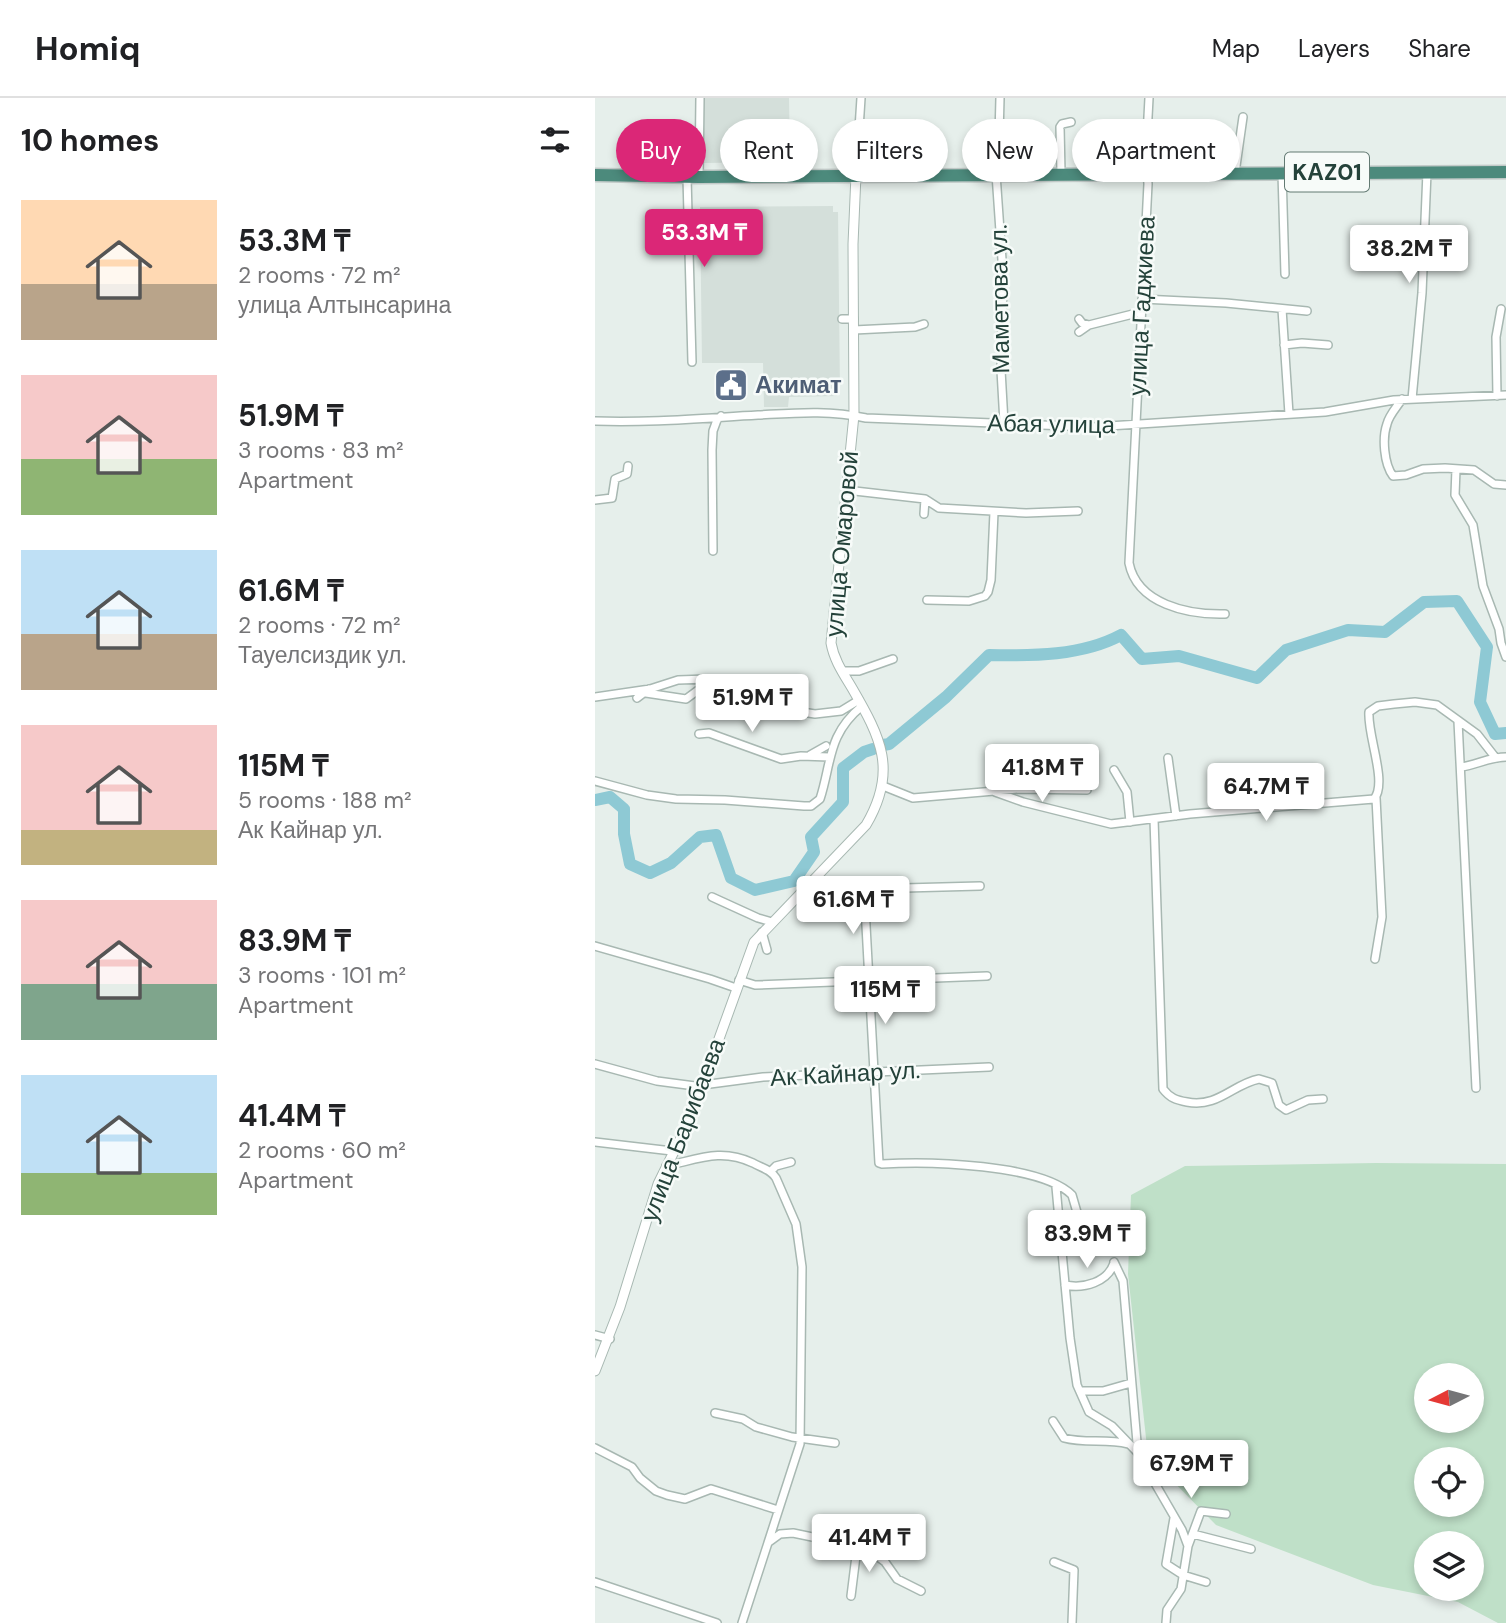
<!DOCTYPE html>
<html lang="en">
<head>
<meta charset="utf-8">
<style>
  body { margin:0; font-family:"DM Sans",sans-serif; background:#f2f2f2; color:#202124; height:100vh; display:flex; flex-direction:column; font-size:26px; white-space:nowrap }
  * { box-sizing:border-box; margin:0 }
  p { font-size:23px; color:#757577 }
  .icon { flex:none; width:38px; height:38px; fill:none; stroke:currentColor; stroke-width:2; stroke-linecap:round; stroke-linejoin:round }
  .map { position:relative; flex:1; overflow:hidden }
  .drawer { display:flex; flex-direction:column; background:#fff; width:595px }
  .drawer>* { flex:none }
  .banner { position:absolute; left:21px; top:21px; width:665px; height:63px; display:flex; gap:14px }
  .needle { width:46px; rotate:264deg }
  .buttons { position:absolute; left:819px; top:1265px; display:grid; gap:14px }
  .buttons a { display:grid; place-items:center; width:70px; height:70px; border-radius:50%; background:#fff; box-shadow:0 4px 10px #0003; font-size:35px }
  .price { position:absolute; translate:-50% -60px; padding:0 16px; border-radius:7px; background:#fff; color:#222; font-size:23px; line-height:46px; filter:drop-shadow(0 2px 4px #0008) }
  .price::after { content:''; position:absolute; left:50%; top:42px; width:21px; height:16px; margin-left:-10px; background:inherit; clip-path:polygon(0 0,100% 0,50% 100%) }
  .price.selected { background:#db2777; color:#fff }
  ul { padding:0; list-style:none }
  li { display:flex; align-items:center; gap:21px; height:175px; padding:0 21px }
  li span { display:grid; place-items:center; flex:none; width:196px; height:140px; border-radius:0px; color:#555 }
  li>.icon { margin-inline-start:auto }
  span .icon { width:84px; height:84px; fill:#fffc; stroke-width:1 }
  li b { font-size:30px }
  h2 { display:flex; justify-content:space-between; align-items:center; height:84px; padding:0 21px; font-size:30px }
  .tag { padding:0 24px; border-radius:32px; background:#fff; box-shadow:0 4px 10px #0003; font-size:24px; line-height:63px }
  .tag.selected { background:#db2777; color:#fff }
  header { display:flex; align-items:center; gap:42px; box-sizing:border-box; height:98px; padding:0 35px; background:#fff; border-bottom:2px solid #e0e0e0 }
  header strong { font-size:33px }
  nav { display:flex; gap:38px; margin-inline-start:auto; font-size:24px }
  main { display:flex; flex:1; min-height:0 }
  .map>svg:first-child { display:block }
</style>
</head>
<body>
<header>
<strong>Homiq</strong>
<nav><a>Map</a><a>Layers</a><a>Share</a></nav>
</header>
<main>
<section class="drawer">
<h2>10 homes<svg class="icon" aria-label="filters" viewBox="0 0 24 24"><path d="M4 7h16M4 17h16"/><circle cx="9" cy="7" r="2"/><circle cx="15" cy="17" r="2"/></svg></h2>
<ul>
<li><span style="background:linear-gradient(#ffd9b3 60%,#b9a48a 0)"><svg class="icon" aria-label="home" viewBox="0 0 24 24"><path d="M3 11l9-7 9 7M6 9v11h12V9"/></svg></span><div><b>53.3M ₸</b><p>2 rooms · 72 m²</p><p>улица Алтынсарина</p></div></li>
<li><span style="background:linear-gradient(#f6c9c9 60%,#8fb573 0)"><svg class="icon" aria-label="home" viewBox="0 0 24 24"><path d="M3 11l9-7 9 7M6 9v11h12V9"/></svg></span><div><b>51.9M ₸</b><p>3 rooms · 83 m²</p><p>Apartment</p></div></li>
<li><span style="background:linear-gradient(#bfe0f5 60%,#b9a48a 0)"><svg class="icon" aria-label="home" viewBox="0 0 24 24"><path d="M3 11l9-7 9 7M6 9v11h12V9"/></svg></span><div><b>61.6M ₸</b><p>2 rooms · 72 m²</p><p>Тауелсиздик ул.</p></div></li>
<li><span style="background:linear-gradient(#f6c9c9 75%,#c2b280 0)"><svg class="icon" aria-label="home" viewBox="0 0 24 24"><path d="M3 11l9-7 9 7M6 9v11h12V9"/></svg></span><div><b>115M ₸</b><p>5 rooms · 188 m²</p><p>Ак Кайнар ул.</p></div></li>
<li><span style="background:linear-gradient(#f6c9c9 60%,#7fa58c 0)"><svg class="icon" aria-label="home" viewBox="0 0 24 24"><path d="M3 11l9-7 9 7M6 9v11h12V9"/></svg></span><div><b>83.9M ₸</b><p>3 rooms · 101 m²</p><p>Apartment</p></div></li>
<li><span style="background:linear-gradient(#bfe0f5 70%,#8fb573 0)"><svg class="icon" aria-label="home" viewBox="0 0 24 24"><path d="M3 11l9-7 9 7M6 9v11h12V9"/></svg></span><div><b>41.4M ₸</b><p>2 rooms · 60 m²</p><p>Apartment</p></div></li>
</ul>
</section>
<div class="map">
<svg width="911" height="1525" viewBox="0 0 911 1525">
  <rect width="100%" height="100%" fill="#e6efeb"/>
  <path fill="#d4dfda" d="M108 0H194L195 64 109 65Z
    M238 108V114H243L245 294 242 298 194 299 193 309H169L168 265H107L105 109Z"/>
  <path fill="#bfe0c8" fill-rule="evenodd" d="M781 1065 911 1066V1525H903L863 1504 778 1487 621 1427 553 1358 533 1176 536 1097 590 1068ZM831 1278H877V1323H831ZM831 1362H877V1407H831ZM831 1446H877V1491H831Z"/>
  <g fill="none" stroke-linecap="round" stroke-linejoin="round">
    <path stroke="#8ec9d4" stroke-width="12" d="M288 647 294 646 351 599 394 557C437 558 487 558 526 537L547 561 584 558 662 580 691 552 753 532 790 534 829 504 862 503 892 549 885 604 900 636 911 635
      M0 702 15 699 29 711V736L35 766 55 775 76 765 105 739 121 737 136 780 160 792 199 783 219 754 216 739 248 704V670L269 654 278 651"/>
    <g stroke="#a8b8b2" stroke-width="10">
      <path id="minor" d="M554 0 551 57 553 86 534 465C542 506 593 517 630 516
        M466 75 465 29 467 26 476 24
        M640 75 648 19
        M687 75 690 176
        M401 76 408 176 406 272 409 325
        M403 76 405 0
        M261 77 266 0
        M92 79 97 264
        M104 79 105 0
        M769 149 782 146 830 147
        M547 201 631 205 712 213
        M687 211 694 316
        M247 221H259
        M484 221 487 225 494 227
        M259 232 320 229 329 226
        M484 234 494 227 546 214
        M689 247 707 245 733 247
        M902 298 901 239 906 211
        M807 301C802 309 794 317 792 326 787 340 789 366 798 378L811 377 828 371 850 370 879 372 899 386 911 387
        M817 301 827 195 832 74
        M0 323C54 325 109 320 163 317 201 315 233 312 271 320L498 329 730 314 799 302 911 297
        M861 371 860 397 878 427 888 488 904 531 906 545 911 559
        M251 392 330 401 344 410 431 415 483 413
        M0 402 17 400 20 381 32 376 33 368
        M329 416 330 401
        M118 453 117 352 118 333 122 322 126 318
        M332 502 374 503 390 498 393 494 396 482 399 414
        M247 573H264L298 561
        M51 595 91 601 118 581
        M0 599 55 591 83 582 112 581 131 582 167 592 185 605 207 614 220 616 246 613 264 602
        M42 600 54 591
        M863 623 881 990
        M104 636 114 635 186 661 206 658 234 659
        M215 657 231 648
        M573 660 581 718
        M866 669C881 667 895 659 911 659
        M519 672 532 694 535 724
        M0 683 52 697 81 701 130 702 209 708H216L225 701C237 664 232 637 267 608
        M288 688 318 700 424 691 492 692
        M400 694 428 704 516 726 595 716 779 701C793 685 772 637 774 614L783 608 799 606 820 604 842 607 882 636 900 659
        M559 721 568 991C575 1000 581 1002 592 1004 623 1010 638 986 664 981L677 985 684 1007 691 1012 713 1002 728 1001
        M221 780 229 790 234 792 385 788
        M269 791 284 1065 287 1066C333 1063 446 1066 477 1097L488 1135
        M117 799 163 820 177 824
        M167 834 172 852
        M0 848 115 881 141 890
        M780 861 787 819 781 700
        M144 882 160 887 392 878
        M0 966 62 983 100 988 168 979 394 969
        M0 1044 77 1053
        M71 1068C104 1061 126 1050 158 1065 167 1070 175 1071 181 1080L201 1126 207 1169 205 1346 147 1525
        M176 1073 181 1068 196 1064
        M461 1089 475 1240 482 1287 494 1314 517 1328 543 1355
        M519 1164 528 1183 543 1356 587 1432 593 1448 586 1491 572 1512 571 1525
        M470 1187C489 1191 513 1184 519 1165
        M0 1237 15 1241
        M485 1293H508L536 1285
        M120 1315 148 1321 161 1329 197 1339 240 1345
        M458 1323 469 1340C490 1346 512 1340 533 1346
        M0 1350 37 1369 45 1380 61 1393 72 1397 90 1401 116 1391 183 1412
        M579 1420 571 1466 588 1477 611 1484
        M598 1436 656 1451
        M174 1444 185 1436 198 1435 251 1446 283 1459 290 1464 302 1481 326 1493
        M593 1448 606 1413 631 1416
        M459 1464 479 1472 477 1525
        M0 1484 122 1525
        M256 1498 262 1450"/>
    </g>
    <g stroke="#a8b8b2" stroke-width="11">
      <path id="tertiary" d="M0 1273 25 1209 63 1086 95 1021 159 844 271 727C303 673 286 640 257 590 248 575 239 562 236 545L259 317 258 146 261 77"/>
    </g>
    <g stroke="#c2cac8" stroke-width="15">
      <path id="trunk" d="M0 77 104 79 911 74"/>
    </g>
    <use href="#minor" stroke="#fff" stroke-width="7"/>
    <use href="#tertiary" stroke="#fff" stroke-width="9"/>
    <use href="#trunk" stroke="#4c8a7c" stroke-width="12"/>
  </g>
  <defs>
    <g id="civic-square" transform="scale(1.75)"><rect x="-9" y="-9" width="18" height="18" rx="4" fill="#5c6f8a" stroke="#f7fbf9"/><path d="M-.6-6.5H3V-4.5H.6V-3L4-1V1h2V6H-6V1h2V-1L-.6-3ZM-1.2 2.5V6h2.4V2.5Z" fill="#fff"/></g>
  </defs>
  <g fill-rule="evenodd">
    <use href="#civic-square" x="136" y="287"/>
  </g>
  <g text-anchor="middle" stroke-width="5" stroke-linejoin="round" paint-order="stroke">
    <rect fill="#f7fbf9" stroke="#637a73" stroke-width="2" x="690" y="54.5" width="84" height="39" rx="5"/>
    <g font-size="23" font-weight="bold" fill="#24423a">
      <text x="732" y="82">KАZ01</text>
    </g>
    <g font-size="24" fill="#24423a" stroke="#f7fbf9">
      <text transform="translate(405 201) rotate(-91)" y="8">Маметова ул.</text>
      <text transform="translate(547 208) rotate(-87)" y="8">улица Гаджиева</text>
      <text transform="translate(456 326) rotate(1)" y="8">Абая улица</text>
      <text transform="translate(247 446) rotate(-85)" y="8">улица Омаровой</text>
      <text transform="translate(250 976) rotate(-3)" y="8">Ак Кайнар ул.</text>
      <text transform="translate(88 1032) rotate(-69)" y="8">улица Барибаева</text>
    </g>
    <g font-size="24" font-weight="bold" fill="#4e5e75" stroke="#f7fbf9" text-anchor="start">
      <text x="160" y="295">Акимат</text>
    </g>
  </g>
</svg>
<div class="buttons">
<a><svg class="needle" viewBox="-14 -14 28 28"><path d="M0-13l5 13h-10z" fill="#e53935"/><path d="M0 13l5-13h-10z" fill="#757577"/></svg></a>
<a><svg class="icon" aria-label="locate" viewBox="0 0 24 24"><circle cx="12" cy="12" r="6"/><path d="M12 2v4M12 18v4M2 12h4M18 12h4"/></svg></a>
<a><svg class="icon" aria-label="layers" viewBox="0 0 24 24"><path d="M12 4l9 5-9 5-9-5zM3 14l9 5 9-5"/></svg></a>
</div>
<b class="price selected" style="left:109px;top:171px">53.3M ₸</b>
<b class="price" style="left:814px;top:187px">38.2M ₸</b>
<b class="price" style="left:157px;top:636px">51.9M ₸</b>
<b class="price" style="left:447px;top:706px">41.8M ₸</b>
<b class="price" style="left:671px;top:725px">64.7M ₸</b>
<b class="price" style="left:258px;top:838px">61.6M ₸</b>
<b class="price" style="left:290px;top:928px">115M ₸</b>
<b class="price" style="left:492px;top:1172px">83.9M ₸</b>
<b class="price" style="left:596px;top:1402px">67.9M ₸</b>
<b class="price" style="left:274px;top:1476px">41.4M ₸</b>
<div class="banner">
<a class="tag selected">Buy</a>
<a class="tag">Rent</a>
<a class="tag">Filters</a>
<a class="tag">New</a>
<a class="tag">Apartment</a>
</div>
</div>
</main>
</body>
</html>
